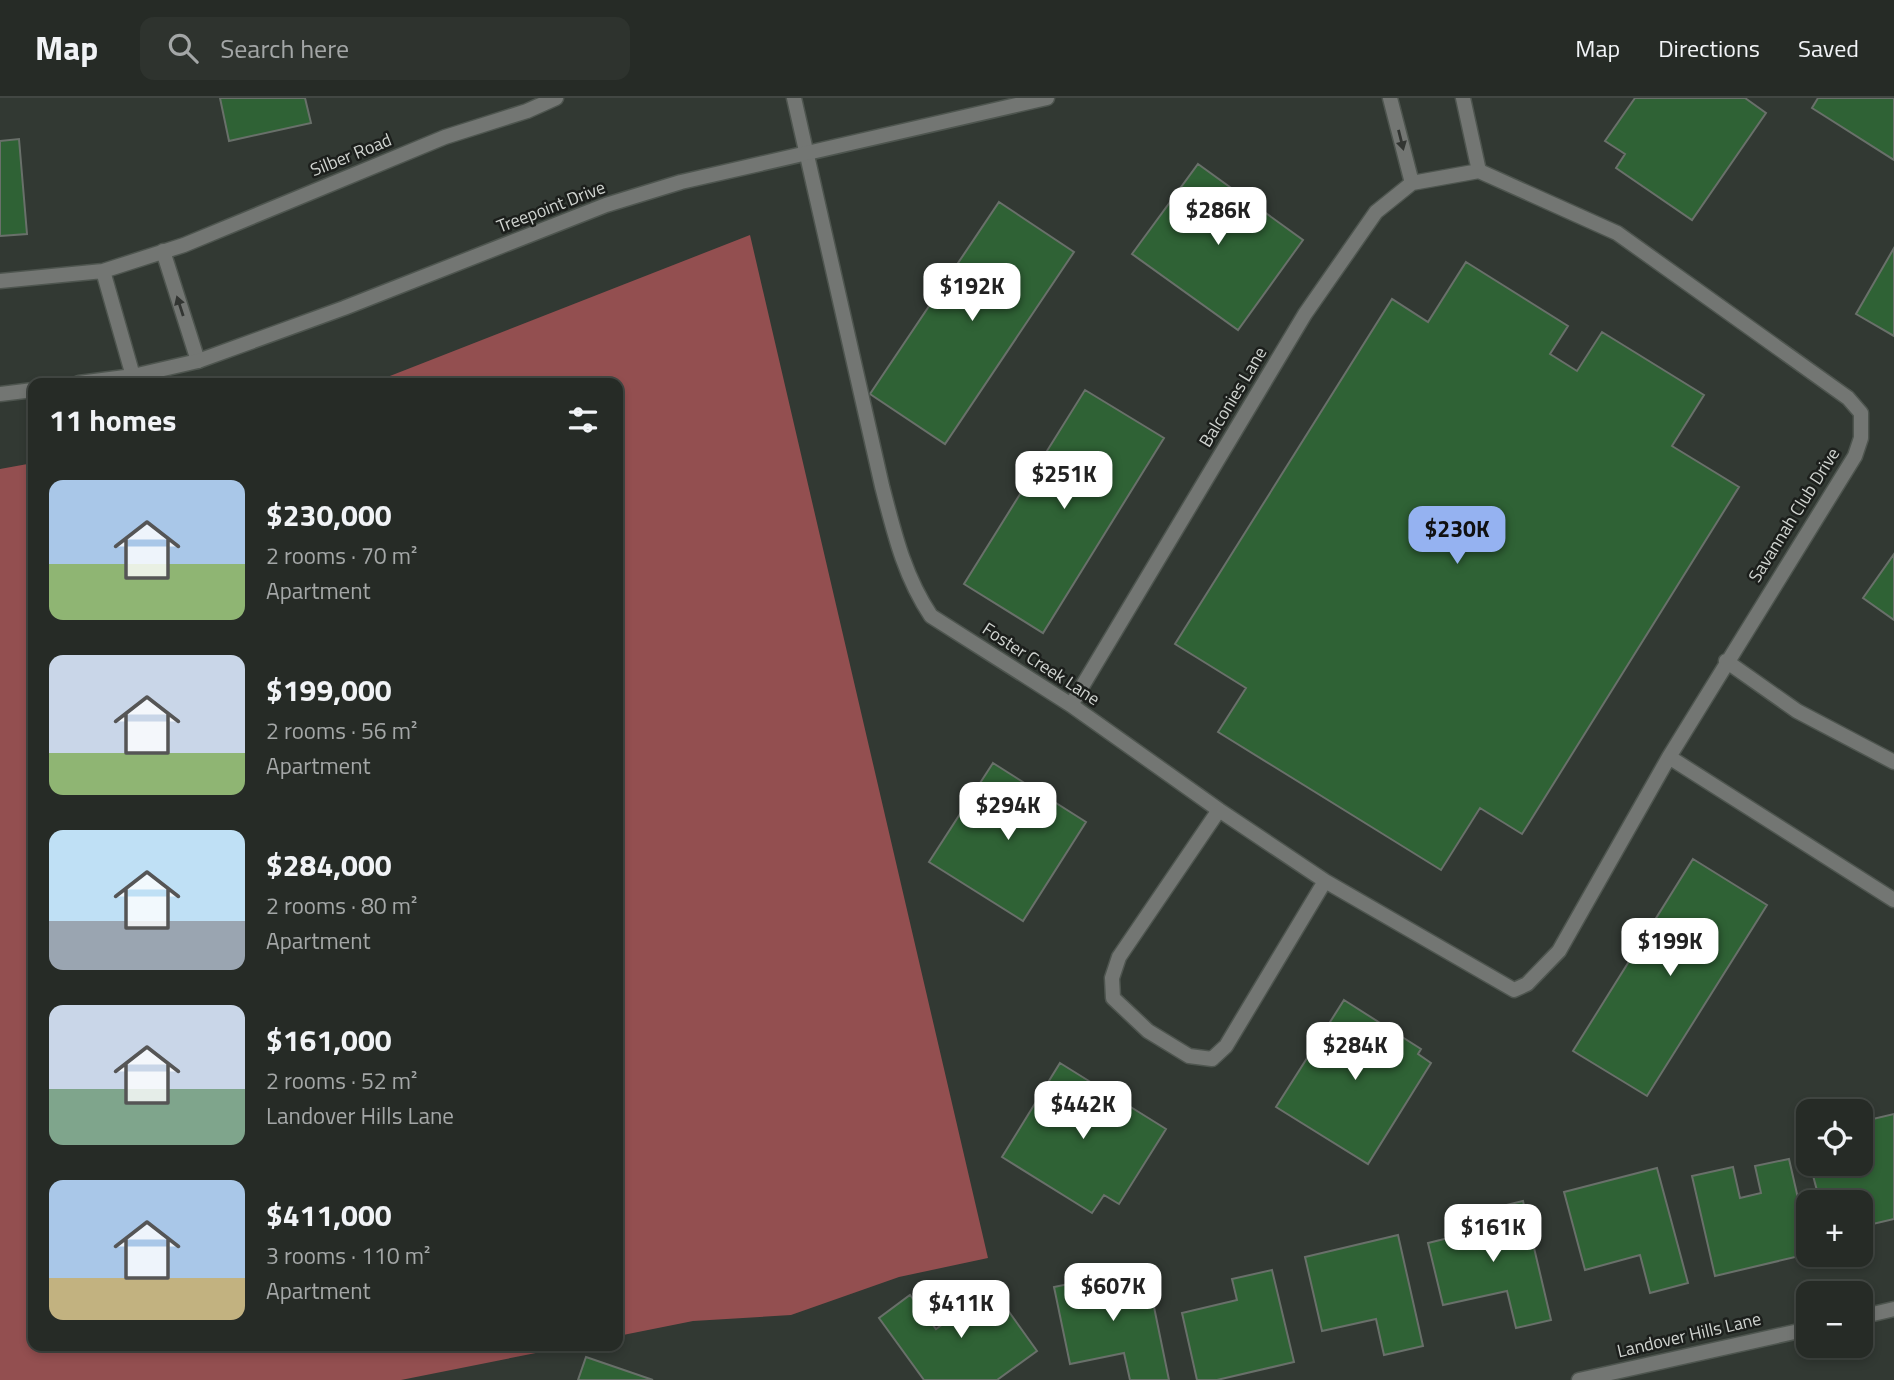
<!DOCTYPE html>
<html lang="en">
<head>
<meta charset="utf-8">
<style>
  body { margin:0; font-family:"Titillium Web",sans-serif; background:#2e332e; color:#f1f3f6; height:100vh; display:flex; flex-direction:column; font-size:26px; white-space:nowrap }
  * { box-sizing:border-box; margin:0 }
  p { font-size:23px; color:#a4a7a7 }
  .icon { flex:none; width:38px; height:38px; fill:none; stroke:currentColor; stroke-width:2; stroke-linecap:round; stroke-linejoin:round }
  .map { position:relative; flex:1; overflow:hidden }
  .drawer { position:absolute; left:28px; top:280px; width:595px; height:973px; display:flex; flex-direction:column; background:#262b26; border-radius:14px; box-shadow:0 4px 10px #0003,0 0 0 2px #424743 }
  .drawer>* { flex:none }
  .fabs { position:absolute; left:1796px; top:1001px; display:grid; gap:14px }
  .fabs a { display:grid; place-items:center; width:77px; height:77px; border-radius:14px; background:#262b26; box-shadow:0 4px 10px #0003,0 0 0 2px #424743; font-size:35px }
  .price { position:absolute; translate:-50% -60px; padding:0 16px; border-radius:14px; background:#fff; color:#222; font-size:23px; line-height:46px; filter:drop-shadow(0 2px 4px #0008) }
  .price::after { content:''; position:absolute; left:50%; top:42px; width:21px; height:16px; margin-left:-10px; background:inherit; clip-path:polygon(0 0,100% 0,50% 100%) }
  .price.active { background:#95b2f1; color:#111 }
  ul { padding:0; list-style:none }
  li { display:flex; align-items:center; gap:21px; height:175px; padding:0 21px }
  li span { display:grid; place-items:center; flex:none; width:196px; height:140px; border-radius:14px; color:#555 }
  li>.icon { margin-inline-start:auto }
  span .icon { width:84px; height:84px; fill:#fffc; stroke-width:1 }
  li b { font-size:30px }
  h2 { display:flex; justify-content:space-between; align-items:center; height:84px; padding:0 21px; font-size:30px }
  header { display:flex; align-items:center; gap:42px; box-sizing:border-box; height:98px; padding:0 35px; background:#262b26; border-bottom:2px solid #424743 }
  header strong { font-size:33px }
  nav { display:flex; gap:38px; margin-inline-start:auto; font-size:24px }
  .search { width:490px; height:63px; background:#2e332e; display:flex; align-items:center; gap:18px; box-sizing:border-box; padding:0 24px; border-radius:14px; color:#a4a7a7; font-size:26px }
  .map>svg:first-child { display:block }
</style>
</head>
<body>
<header>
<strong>Map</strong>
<div class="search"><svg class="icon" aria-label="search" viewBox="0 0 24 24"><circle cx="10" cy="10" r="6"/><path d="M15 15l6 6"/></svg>Search here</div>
<nav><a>Map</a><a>Directions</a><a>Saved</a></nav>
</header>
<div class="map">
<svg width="1894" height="1282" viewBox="0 0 1894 1282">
  <rect width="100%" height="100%" fill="#323933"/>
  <path fill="#934f50" d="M750 137 988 1160 899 1179 791 1217 693 1223 618 1238V285H372Z
    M33 365V1248H571L401 1282H0V371Z"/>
  <path fill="#2f6235" stroke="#69706a" stroke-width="2" d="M220 0H305L311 25 229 43Z
    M1635 0H1745L1766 15 1692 122 1616 70 1625 56 1605 43Z
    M1818 0H1894V62L1812 10Z
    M19 41 27 136 0 138V43Z
    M1198 66 1303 142 1238 232 1132 156Z
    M999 104 1074 154 945 346 870 296Z
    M1894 150V238L1856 216Z
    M1466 164 1568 228 1550 256 1577 273 1602 234 1704 297 1672 348 1739 389 1522 736 1480 710 1441 772 1218 634 1246 590 1175 546 1392 201 1428 224Z
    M1085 292 1164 340 1043 535 964 486Z
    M1894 456V522L1863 500Z
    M993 665 1086 724 1023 823 929 764Z
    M1693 761 1767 807 1647 998 1573 953Z
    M1344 902 1421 951 1418 956 1431 965 1368 1066 1276 1009Z
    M1060 965 1166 1031 1119 1106 1104 1097 1092 1115 1002 1059Z
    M1894 1016V1121L1860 1129V1104H1820L1810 1066H1860V1024Z
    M1789 1061 1808 1144V1156L1715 1178 1692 1078 1733 1069 1740 1100 1761 1095 1755 1068Z
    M1657 1070 1688 1185 1650 1195 1640 1157 1585 1172 1564 1094Z
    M1523 1103 1551 1222 1516 1230 1507 1193 1443 1207 1428 1145 1473 1134 1469 1116Z
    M1398 1137 1423 1248 1384 1257 1376 1221 1322 1233 1305 1159Z
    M1146 1170 1169 1282H1130L1124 1255 1070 1266 1054 1189Z
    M1272 1172 1294 1264 1217 1282H1197L1182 1215 1237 1202 1232 1181Z
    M992 1190 1037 1253 997 1282H924L879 1220 910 1197 936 1231Z
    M586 1259 653 1282H578Z"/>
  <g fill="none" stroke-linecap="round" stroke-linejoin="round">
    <g stroke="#4e554f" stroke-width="17">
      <path id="service" d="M794 0 882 388C894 434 904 478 931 518L1071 607 1219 712 1325 783 1514 892 1527 886 1559 853 1669 659 1855 358 1861 340V315L1848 300 1617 135 1479 73
        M1390 0 1412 85
        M1463 0 1479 73
        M163 153 198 263
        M103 173 133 278
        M0 183 103 173 184 147 445 39 527 13 556 0
        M1726 563 1797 613 1894 664
        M1071 607 1305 216 1376 114 1412 85 1479 73
        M1669 659 1894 802
        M1219 712 1119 859 1112 880 1113 900 1148 933 1189 958 1212 961 1226 948 1325 783"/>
    </g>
    <g stroke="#4e554f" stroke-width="17">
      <path id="minor" d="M1860 1219 1894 1211
        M1579 1282 1808 1231"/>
    </g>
    <g stroke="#4e554f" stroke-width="17">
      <path id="tertiary" d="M79 285 133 278 198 263 344 210 606 107 681 84 1047 0
        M0 296 33 292"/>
    </g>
    <use href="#service" stroke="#737673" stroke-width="14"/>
    <use href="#minor" stroke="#737673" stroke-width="14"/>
    <use href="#tertiary" stroke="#737673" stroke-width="14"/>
  </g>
  <defs><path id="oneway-solid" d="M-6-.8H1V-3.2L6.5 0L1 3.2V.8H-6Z" transform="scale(1.75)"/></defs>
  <g fill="#323532">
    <use href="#oneway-solid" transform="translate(1401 42) rotate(76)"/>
    <use href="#oneway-solid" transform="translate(180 208) rotate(-108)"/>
  </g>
  <g text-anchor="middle" stroke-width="5" stroke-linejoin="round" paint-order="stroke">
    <g font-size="18" fill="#d0d4d0" stroke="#1c1f1c">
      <text transform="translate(351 57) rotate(-22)" y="6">Silber Road</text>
      <text transform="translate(551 109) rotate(-21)" y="6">Treepoint Drive</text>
      <text transform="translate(1233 299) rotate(-59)" y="6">Balconies Lane</text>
      <text transform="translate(1794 417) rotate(-58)" y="6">Savannah Club Drive</text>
      <text transform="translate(1041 566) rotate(33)" y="6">Foster Creek Lane</text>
      <text transform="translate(1689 1237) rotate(-13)" y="6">Landover Hills Lane</text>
    </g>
  </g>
</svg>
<div class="fabs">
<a><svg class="icon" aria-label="locate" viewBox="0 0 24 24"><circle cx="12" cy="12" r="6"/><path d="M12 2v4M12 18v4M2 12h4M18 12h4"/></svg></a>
<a>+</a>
<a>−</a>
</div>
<b class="price" style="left:1218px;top:149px">$286K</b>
<b class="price" style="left:972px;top:225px">$192K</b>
<b class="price" style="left:1064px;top:413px">$251K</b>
<b class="price active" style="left:1457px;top:468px">$230K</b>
<b class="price" style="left:1008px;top:744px">$294K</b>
<b class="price" style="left:1670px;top:880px">$199K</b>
<b class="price" style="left:1355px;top:984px">$284K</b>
<b class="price" style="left:1083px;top:1043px">$442K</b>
<b class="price" style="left:1493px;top:1166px">$161K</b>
<b class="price" style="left:1113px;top:1225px">$607K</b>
<b class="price" style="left:961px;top:1242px">$411K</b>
<section class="drawer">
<h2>11 homes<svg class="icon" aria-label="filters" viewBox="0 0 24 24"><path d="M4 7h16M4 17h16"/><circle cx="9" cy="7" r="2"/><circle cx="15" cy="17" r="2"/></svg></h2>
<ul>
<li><span style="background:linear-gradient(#a9c7e8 60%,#8fb573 0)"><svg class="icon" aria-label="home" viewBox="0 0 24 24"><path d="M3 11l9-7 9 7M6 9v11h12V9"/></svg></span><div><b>$230,000</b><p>2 rooms · 70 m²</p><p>Apartment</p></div></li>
<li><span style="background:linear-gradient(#c9d6e8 70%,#8fb573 0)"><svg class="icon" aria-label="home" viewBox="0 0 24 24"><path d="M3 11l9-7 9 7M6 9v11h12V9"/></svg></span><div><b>$199,000</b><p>2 rooms · 56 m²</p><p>Apartment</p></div></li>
<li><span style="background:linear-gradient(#bfe0f5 65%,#9aa5b1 0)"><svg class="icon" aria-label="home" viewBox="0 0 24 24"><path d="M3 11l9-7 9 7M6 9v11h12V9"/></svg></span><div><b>$284,000</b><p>2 rooms · 80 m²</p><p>Apartment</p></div></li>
<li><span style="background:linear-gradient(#c9d6e8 60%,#7fa58c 0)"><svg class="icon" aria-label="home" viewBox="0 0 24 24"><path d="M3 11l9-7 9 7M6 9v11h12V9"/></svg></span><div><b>$161,000</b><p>2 rooms · 52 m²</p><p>Landover Hills Lane</p></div></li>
<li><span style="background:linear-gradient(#a9c7e8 70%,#c2b280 0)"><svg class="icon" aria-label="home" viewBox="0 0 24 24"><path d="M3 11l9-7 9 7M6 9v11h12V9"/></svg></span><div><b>$411,000</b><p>3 rooms · 110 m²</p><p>Apartment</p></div></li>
</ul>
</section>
</div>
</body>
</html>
